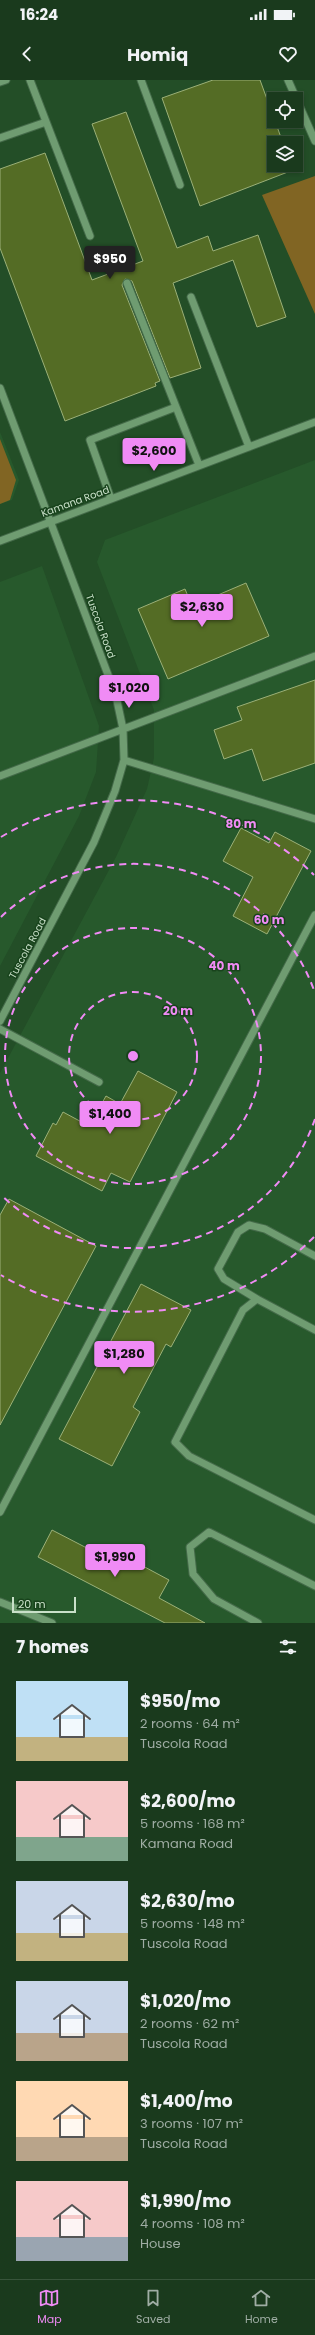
<!DOCTYPE html>
<html lang="en">
<head>
<meta charset="utf-8">
<style>
  body { margin:0; font-family:Poppins,sans-serif; background:#27452a; color:#f1f3f6; height:100vh; display:flex; flex-direction:column; font-size:15px; white-space:nowrap }
  * { box-sizing:border-box; margin:0 }
  p { font-size:13px; color:#9fada4 }
  .icon { flex:none; width:22px; height:22px; fill:none; stroke:currentColor; stroke-width:2; stroke-linecap:round; stroke-linejoin:round }
  .map { position:relative; height:1543px; overflow:hidden }
  .sheet { display:flex; flex-direction:column; background:#1a3a1d; flex:1 }
  .sheet>* { flex:none }
  .buttons { position:absolute; left:267px; top:12px; display:grid; gap:8px }
  .buttons a { display:grid; place-items:center; width:36px; height:36px; border-radius:0px; background:#1a3a1d; box-shadow:0 2px 6px #0003,0 0 0 1px #38543b; font-size:20px }
  .scale { position:absolute; left:12px; bottom:10px; width:64px; box-sizing:border-box; padding-left:4px; border:2px solid #c9e0c9; border-top:0; font-size:11px; line-height:14px; white-space:nowrap; color:#c9e0c9; -webkit-text-stroke:3px #18431c; paint-order:stroke }
  .price { position:absolute; translate:-50% -34px; padding:0 9px; border-radius:4px; background:#f08bf5; color:#111; font-size:13px; line-height:26px; filter:drop-shadow(0 1px 2px #0008) }
  .price::after { content:''; position:absolute; left:50%; top:24px; width:12px; height:9px; margin-left:-6px; background:inherit; clip-path:polygon(0 0,100% 0,50% 100%) }
  .price.on { background:#222; color:#fff }
  ul { padding:0; list-style:none }
  li { display:flex; align-items:center; gap:12px; height:100px; padding:0 16px }
  li span { display:grid; place-items:center; flex:none; width:112px; height:80px; border-radius:0px; color:#555 }
  li>.icon { margin-inline-start:auto }
  span .icon { width:48px; height:48px; fill:#fffc; stroke-width:1 }
  li b { font-size:17px }
  h2 { display:flex; justify-content:space-between; align-items:center; height:48px; padding:0 16px; font-size:17px }
  .status { display:flex; justify-content:space-between; align-items:center; height:28px; padding:0 20px; background:#1a3a1d; direction:ltr }
  .status svg { height:11px; fill:currentColor }
  header { display:flex; justify-content:space-between; align-items:center; height:52px; padding:0 16px; background:#1a3a1d; font-size:18px; font-weight:700 }
  .menu { display:flex; justify-content:space-around; align-items:center; height:56px; border-top:1px solid #38543b; background:#1a3a1d; font-size:11px; color:#9fada4 }
  .menu a { display:grid; justify-items:center; gap:2px }
  .menu .on { color:#f08bf5 }
  .map>svg:first-child { display:block }
</style>
</head>
<body>
<div class="status"><b>16:24</b><svg viewBox="0 0 49 12"><path d="M0 12V9h3v3zM5 12V6h3v6zM10 12V3h3v9zM15 12V0h3v12zM26 1h20v11H26zM47 4h2v5h-2z"/></svg></div>
<header><svg class="icon" aria-label="back" viewBox="0 0 24 24"><path d="M15 5l-7 7 7 7"/></svg>Homiq<svg class="icon" aria-label="heart" viewBox="0 0 24 24"><path d="M12 20l-8-8c-3-5 5-10 8-4 3-6 11-1 8 4z"/></svg></header>
<div class="map">
<svg width="315" height="1543" viewBox="0 0 315 1543">
  <rect width="100%" height="100%" fill="#234e27"/>
  <path fill="#27592c" d="M0 352 19 400 12 420 0 424Z
    M315 380V1543H0V993L116 777 147 709 154 678V630L97 482 105 460Z
    M42 486 99 646 96 692 79 736 0 886V502Z"/>
  <path fill="#816523" d="M315 96V234L262 115Z
    M0 359 16 400 10 420 0 424Z"/>
  <path fill="#546c25" stroke="#9bb078" d="M213 0H260L283 63H274V85H291L293 90 200 126 162 18Z
    M126 32 177 168 208 156 213 171 258 155 286 237 257 247 233 180 173 203 201 288 170 298 132 201 125 199 122 205 160 301 155 303 156 306 65 341 0 168V89L45 73 92 200 143 181 92 44Z
    M246 503 269 556 168 599 138 529 185 509 192 526Z
    M315 600V683L263 701 252 669 224 679 214 650 242 640 237 627Z
    M241 748 269 763 275 752 311 771 267 854 233 836 253 797 223 781Z
    M138 991 177 1012 130 1102 111 1093 102 1111 36 1076 53 1043 56 1045 63 1032 89 1046 106 1016 120 1024Z
    M9 1119 96 1166 0 1345V1135Z
    M141 1204 191 1230 171 1267 166 1264 133 1327 140 1332 112 1386 59 1359Z
    M52 1450 108 1479 113 1470 169 1500 159 1518 205 1543H165L38 1477Z"/>
  <g fill="none" stroke-linecap="round" stroke-linejoin="round">
    <g stroke="#446a49" stroke-width="9">
      <path id="minor" d="M30 0 90 156
        M141 0 180 105
        M288 0 315 61
        M0 2 6 0
        M0 58 46 42
        M127 203 199 385
        M191 217 249 367
        M0 308 116 616 123 649 124 680 115 711 94 762 0 941
        M111 419 90 360 176 327
        M0 461 315 342
        M124 680 315 739
        M0 696 315 576
        M0 949 99 1002
        M257 1219 224 1199 218 1189 238 1152 249 1145 265 1149 315 1176
        M315 1250 257 1219 243 1230 175 1362 189 1376 315 1440
        M0 1432 315 835
        M0 1522 52 1543
        M258 1543 214 1519 193 1494 190 1467 209 1452 315 1506"/>
    </g>
    <use href="#minor" stroke="#6f9c71" stroke-width="7"/>
  </g>
  <g fill="none" stroke="#f08bf5" stroke-width="2" stroke-dasharray="7 5">
    <circle cx="133" cy="976" r="64"/>
    <circle cx="133" cy="976" r="128"/>
    <path d="M315 1039A192 192 0 0 1 1 1115M1 837A192 192 0 0 1 315 913"/>
    <path d="M314 1157A256 256 0 0 1 1 1195M1 757A256 256 0 0 1 314 795"/>
  </g>
  <g text-anchor="middle" stroke-width="3" stroke-linejoin="round" paint-order="stroke">
    <g font-size="10" fill="#c9e0c9" stroke="#18431c">
      <text transform="translate(75 421) rotate(-20)" y="4">Kamana Road</text>
      <text transform="translate(101 546) rotate(70)" y="4">Tuscola Road</text>
      <text transform="translate(27 868) rotate(-62)" y="4">Tuscola Road</text>
    </g>
  </g>
  <circle cx="133" cy="976" r="6" fill="#f08bf5" stroke="#18431c" stroke-width="2"/>
  <g font-size="12" text-anchor="middle" font-weight="bold" fill="#f08bf5" stroke="#18431c" stroke-width="3" stroke-linejoin="round" paint-order="stroke">
    <text x="241" y="748">80 m</text>
    <text x="269" y="844">60 m</text>
    <text x="224" y="890">40 m</text>
    <text x="178" y="935">20 m</text>
  </g>
</svg>
<div class="buttons">
<a><svg class="icon" aria-label="locate" viewBox="0 0 24 24"><circle cx="12" cy="12" r="6"/><path d="M12 2v4M12 18v4M2 12h4M18 12h4"/></svg></a>
<a><svg class="icon" aria-label="layers" viewBox="0 0 24 24"><path d="M12 4l9 5-9 5-9-5zM3 14l9 5 9-5"/></svg></a>
</div>
<div class="scale">20 m</div>
<b class="price on" style="left:110px;top:200px">$950</b>
<b class="price" style="left:154px;top:392px">$2,600</b>
<b class="price" style="left:202px;top:548px">$2,630</b>
<b class="price" style="left:129px;top:629px">$1,020</b>
<b class="price" style="left:110px;top:1055px">$1,400</b>
<b class="price" style="left:124px;top:1295px">$1,280</b>
<b class="price" style="left:115px;top:1498px">$1,990</b>
</div>
<section class="sheet">
<h2>7 homes<svg class="icon" aria-label="filters" viewBox="0 0 24 24"><path d="M4 7h16M4 17h16"/><circle cx="9" cy="7" r="2"/><circle cx="15" cy="17" r="2"/></svg></h2>
<ul>
<li><span style="background:linear-gradient(#bfe0f5 70%,#c2b280 0)"><svg class="icon" aria-label="home" viewBox="0 0 24 24"><path d="M3 11l9-7 9 7M6 9v11h12V9"/></svg></span><div><b>$950/mo</b><p>2 rooms · 64 m²</p><p>Tuscola Road</p></div></li>
<li><span style="background:linear-gradient(#f6c9c9 70%,#7fa58c 0)"><svg class="icon" aria-label="home" viewBox="0 0 24 24"><path d="M3 11l9-7 9 7M6 9v11h12V9"/></svg></span><div><b>$2,600/mo</b><p>5 rooms · 168 m²</p><p>Kamana Road</p></div></li>
<li><span style="background:linear-gradient(#c9d6e8 65%,#c2b280 0)"><svg class="icon" aria-label="home" viewBox="0 0 24 24"><path d="M3 11l9-7 9 7M6 9v11h12V9"/></svg></span><div><b>$2,630/mo</b><p>5 rooms · 148 m²</p><p>Tuscola Road</p></div></li>
<li><span style="background:linear-gradient(#c9d6e8 65%,#b9a48a 0)"><svg class="icon" aria-label="home" viewBox="0 0 24 24"><path d="M3 11l9-7 9 7M6 9v11h12V9"/></svg></span><div><b>$1,020/mo</b><p>2 rooms · 62 m²</p><p>Tuscola Road</p></div></li>
<li><span style="background:linear-gradient(#ffd9b3 70%,#b9a48a 0)"><svg class="icon" aria-label="home" viewBox="0 0 24 24"><path d="M3 11l9-7 9 7M6 9v11h12V9"/></svg></span><div><b>$1,400/mo</b><p>3 rooms · 107 m²</p><p>Tuscola Road</p></div></li>
<li><span style="background:linear-gradient(#f6c9c9 70%,#9aa5b1 0)"><svg class="icon" aria-label="home" viewBox="0 0 24 24"><path d="M3 11l9-7 9 7M6 9v11h12V9"/></svg></span><div><b>$1,990/mo</b><p>4 rooms · 108 m²</p><p>House</p></div></li>
</ul>
</section>
<nav class="menu">
<a class="on"><svg class="icon" aria-label="map" viewBox="0 0 24 24"><path d="M3 6l6-2 6 2 6-2v14l-6 2-6-2-6 2zM9 4v14M15 6v14"/></svg>Map</a>
<a><svg class="icon" aria-label="saved" viewBox="0 0 24 24"><path d="M7 4h10v16l-5-4-5 4z"/></svg>Saved</a>
<a><svg class="icon" aria-label="home" viewBox="0 0 24 24"><path d="M3 11l9-7 9 7M6 9v11h12V9"/></svg>Home</a>
</nav>
</body>
</html>
